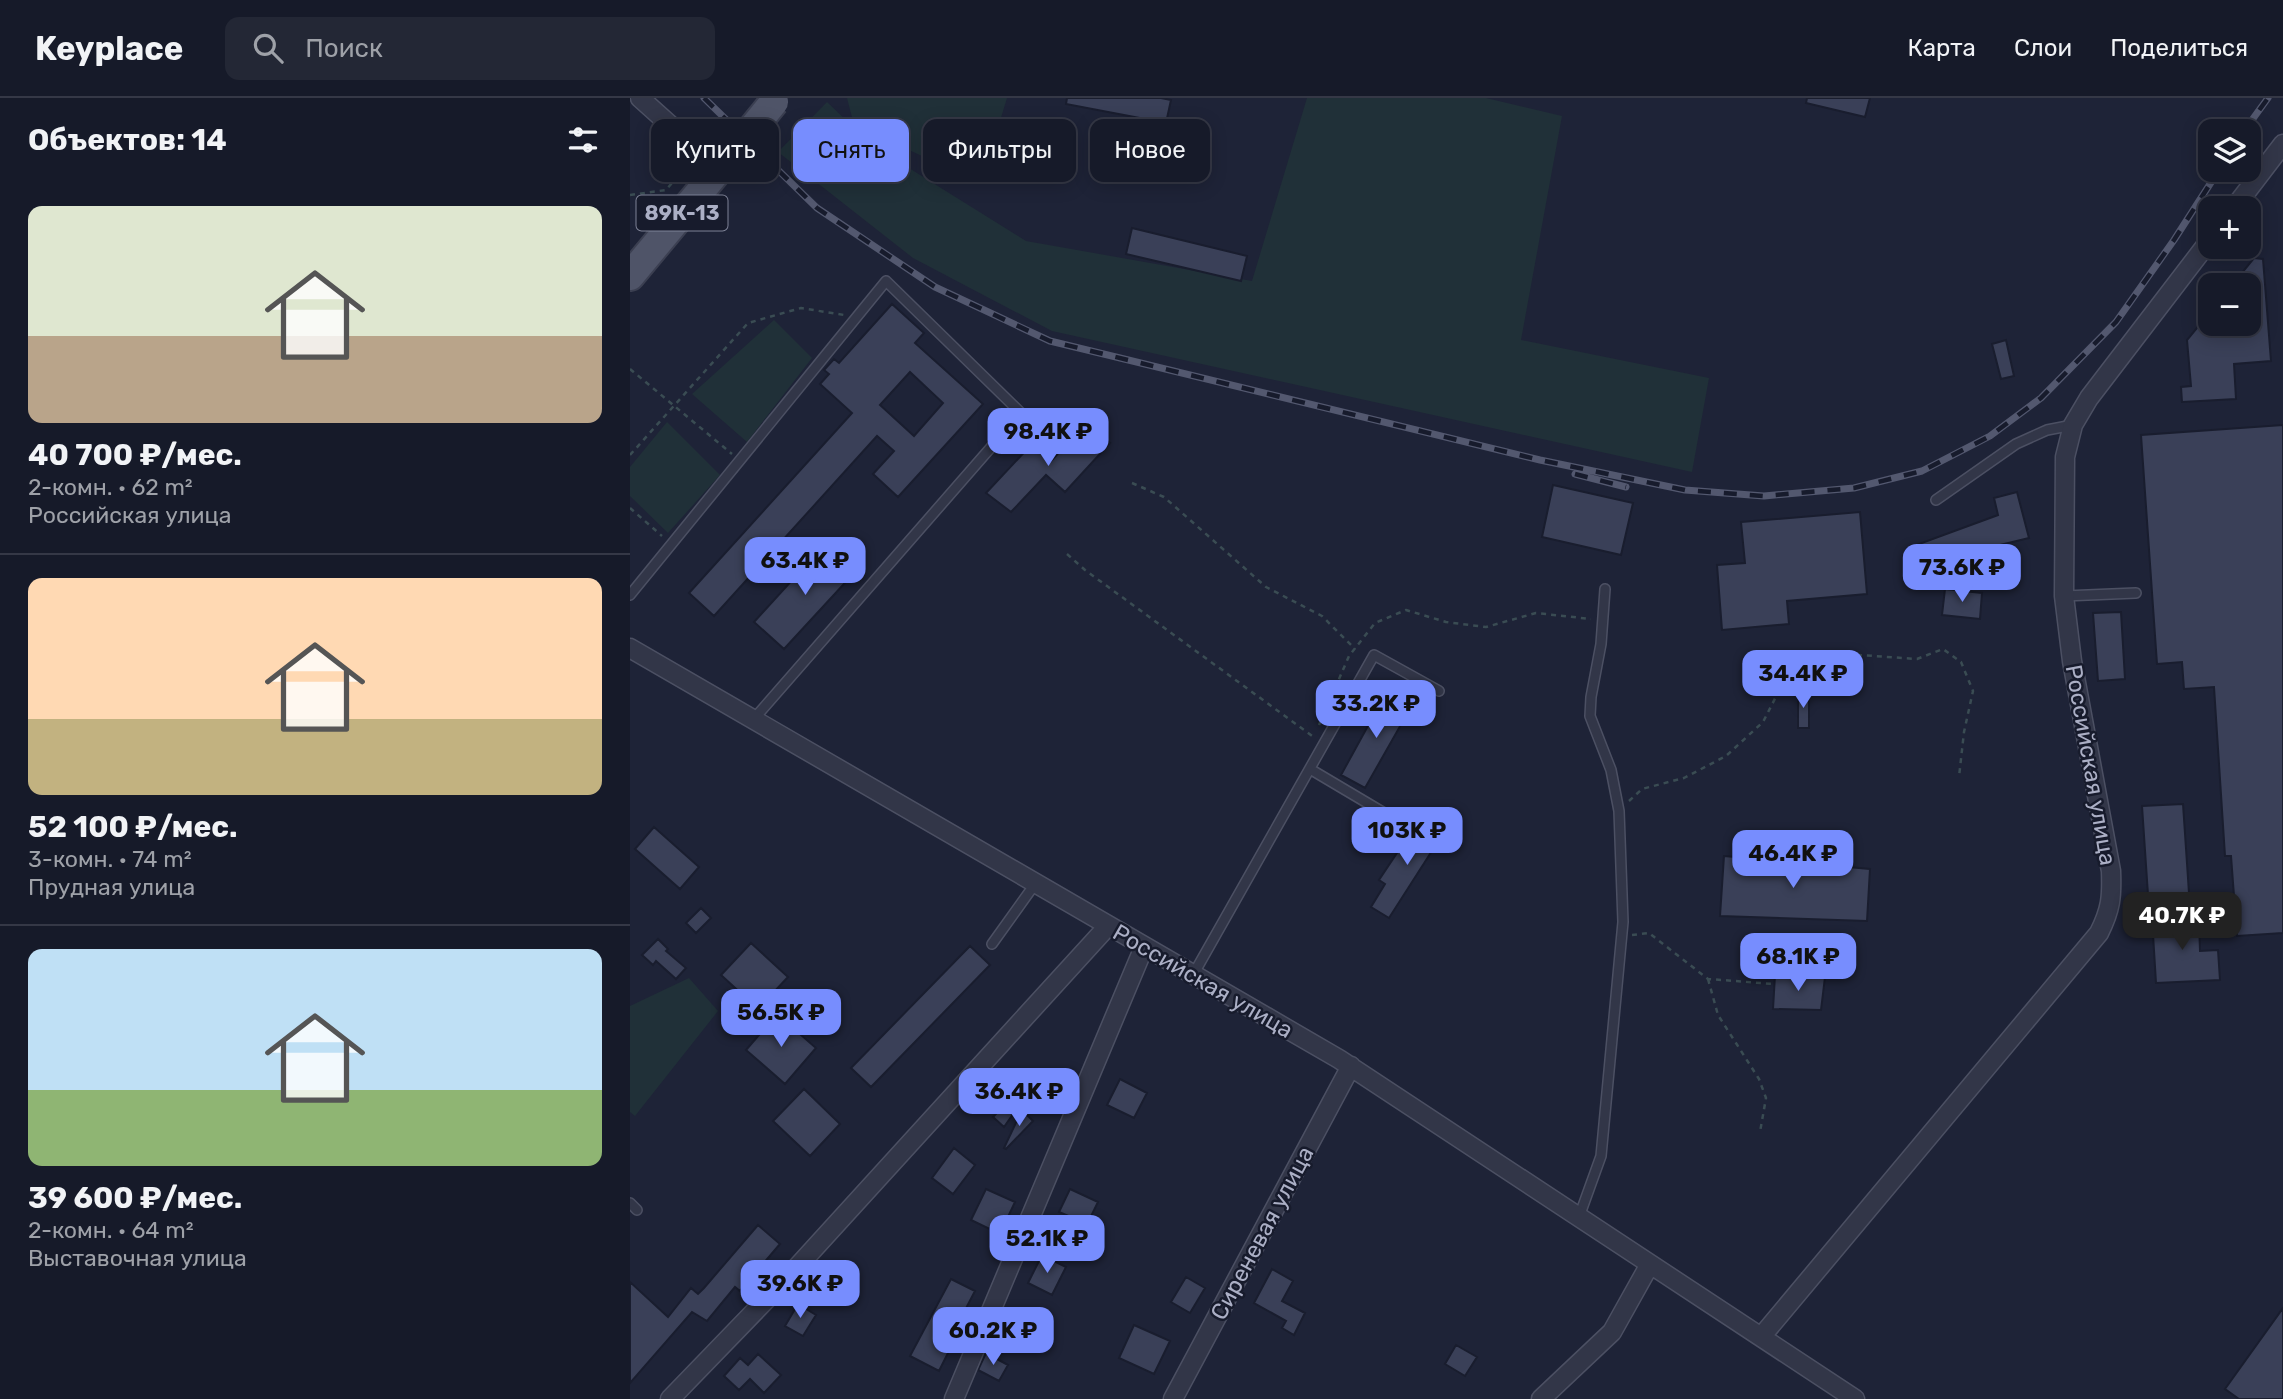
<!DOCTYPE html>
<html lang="ru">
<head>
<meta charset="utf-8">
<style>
  body { margin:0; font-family:Rubik,sans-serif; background:#232735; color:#f1f3f6; height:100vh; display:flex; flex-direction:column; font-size:26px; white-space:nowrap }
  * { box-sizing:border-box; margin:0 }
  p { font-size:23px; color:#9ea1a8 }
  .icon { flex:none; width:38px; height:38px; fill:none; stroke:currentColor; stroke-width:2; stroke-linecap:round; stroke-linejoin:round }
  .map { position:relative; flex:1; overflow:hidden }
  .side { display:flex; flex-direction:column; background:#161a29; width:630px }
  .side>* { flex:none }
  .hud { position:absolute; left:21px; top:21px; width:665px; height:63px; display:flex; gap:14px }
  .controls { position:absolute; left:1568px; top:21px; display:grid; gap:14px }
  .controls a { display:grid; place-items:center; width:63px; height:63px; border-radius:14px; background:#161a29; box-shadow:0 4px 18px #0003,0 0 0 2px #353846; font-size:35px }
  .price { position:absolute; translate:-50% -60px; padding:0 16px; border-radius:14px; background:#778dfe; color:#111; font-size:23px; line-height:46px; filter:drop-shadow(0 2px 4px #0008) }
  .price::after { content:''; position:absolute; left:50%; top:42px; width:21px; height:16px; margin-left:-10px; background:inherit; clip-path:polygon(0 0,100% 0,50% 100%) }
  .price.selected { background:#222; color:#fff }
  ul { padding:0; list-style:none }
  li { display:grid; align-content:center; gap:14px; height:371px; padding:0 28px }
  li+li { border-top:2px solid #353846 }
  li span { display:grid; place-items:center; height:217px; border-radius:14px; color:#555 }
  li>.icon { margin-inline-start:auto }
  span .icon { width:126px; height:126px; fill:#fffc; stroke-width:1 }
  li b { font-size:30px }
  h2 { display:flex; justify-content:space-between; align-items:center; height:84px; padding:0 28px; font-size:30px }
  .tag { padding:0 24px; border-radius:14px; background:#161a29; box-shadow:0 4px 18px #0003,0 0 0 2px #353846; font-size:24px; line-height:63px }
  .tag.selected { background:#778dfe; color:#111 }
  header { display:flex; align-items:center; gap:42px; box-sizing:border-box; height:98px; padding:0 35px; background:#161a29; border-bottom:2px solid #353846 }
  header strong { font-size:33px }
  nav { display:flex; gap:38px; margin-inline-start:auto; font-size:24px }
  .search { width:490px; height:63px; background:#232735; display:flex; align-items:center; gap:18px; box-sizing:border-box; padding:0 24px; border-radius:14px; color:#9ea1a8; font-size:26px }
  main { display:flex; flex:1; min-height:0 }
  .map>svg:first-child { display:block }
</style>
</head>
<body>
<header>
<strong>Keyplace</strong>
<div class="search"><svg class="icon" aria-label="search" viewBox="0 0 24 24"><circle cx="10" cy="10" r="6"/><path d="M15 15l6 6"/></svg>Поиск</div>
<nav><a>Карта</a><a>Слои</a><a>Поделиться</a></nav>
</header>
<main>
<section class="side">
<h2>Объектов: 14<svg class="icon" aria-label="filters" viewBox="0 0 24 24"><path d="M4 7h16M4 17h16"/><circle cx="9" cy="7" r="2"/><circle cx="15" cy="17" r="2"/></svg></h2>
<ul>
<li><span style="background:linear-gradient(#dfe7d0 60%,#b9a48a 0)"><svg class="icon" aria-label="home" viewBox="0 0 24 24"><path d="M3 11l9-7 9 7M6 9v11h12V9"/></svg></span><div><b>40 700 ₽/мес.</b><p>2-комн. · 62 m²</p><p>Российская улица</p></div></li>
<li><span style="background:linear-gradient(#ffd9b3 65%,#c2b280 0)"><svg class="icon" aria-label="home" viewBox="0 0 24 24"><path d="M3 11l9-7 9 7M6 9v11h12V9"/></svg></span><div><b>52 100 ₽/мес.</b><p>3-комн. · 74 m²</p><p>Прудная улица</p></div></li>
<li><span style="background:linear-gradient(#bfe0f5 65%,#8fb573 0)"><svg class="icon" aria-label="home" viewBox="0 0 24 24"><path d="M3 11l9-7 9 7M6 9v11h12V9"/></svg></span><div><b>39 600 ₽/мес.</b><p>2-комн. · 64 m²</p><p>Выставочная улица</p></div></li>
</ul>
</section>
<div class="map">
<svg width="1653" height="1301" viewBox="0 0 1653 1301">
  <rect width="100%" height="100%" fill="#1e2337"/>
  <path fill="#203038" d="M217 0H377L362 49 325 73 224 27Z
    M677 0H856L932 18 891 242 1079 280 1062 374 422 233 283 160 148 54 197 4 242 47 396 143 622 183Z
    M144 222 182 260 117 344 62 296Z
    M37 324 90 377 38 435 0 398V369Z
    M59 880 88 913 5 1018 0 1014V908Z"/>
  <path fill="#3a4058" stroke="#191d2e" stroke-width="2" fill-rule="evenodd" d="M437 0H531L541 2 536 25 436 6Z
    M1177 0H1240L1235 19 1176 5Z
    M502 130 617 158 611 183 496 156Z
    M1624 160 1633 161 1641 263 1604 266 1606 301 1552 304 1551 289 1561 288 1557 242 1580 214V226H1619V187H1602Z
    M262 206 294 235 285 245 353 306 268 399 243 376 264 353 247 338 84 518 59 495 222 315 190 286 199 276 194 272 204 261 209 265ZM280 274 313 305 284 338 250 307Z
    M1376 242 1384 278 1371 281 1362 246Z
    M455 326 480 345 435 394 416 377 381 414 356 395 402 346 421 363Z
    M1653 327V835L1607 838 1601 758H1595L1584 589 1554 591 1552 564 1527 566 1511 337Z
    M923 387 1003 405 991 457 912 439Z
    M1387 394 1399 440 1362 449 1363 451 1289 478 1278 450 1368 417 1364 400Z
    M1230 414 1237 496 1157 503 1159 526 1092 532 1087 467 1115 465 1111 424Z
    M195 446 225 474 154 551 124 524Z
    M1315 491 1352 495 1350 521 1312 517Z
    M1491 514 1495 581 1468 583 1463 515Z
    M1168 593H1179V630H1168Z
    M756 595 781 609 735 690 711 677Z
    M1553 706 1559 795 1518 797 1512 708Z
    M798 719 816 731 759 820 741 809 755 786 749 782 777 740 783 744Z
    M24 729 69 769 50 791 5 751Z
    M1094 758 1240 771 1237 823 1090 818Z
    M71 810 81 820 66 835 56 825Z
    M1562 818V822H1569L1570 853 1588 852 1590 882 1526 885 1522 820Z
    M28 841 38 851 36 853 56 870 46 881 26 863 23 867 12 857Z
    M121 845 158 879 128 911 91 877Z
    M340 848 360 867 241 989 221 970Z
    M1145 877 1195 879 1191 912 1143 911Z
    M147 916 186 950 155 986 116 952Z
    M490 981 517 995 504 1020 477 1007Z
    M174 991 210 1026 180 1058 143 1023Z
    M380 1001 388 1009 374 1029 363 1019Z
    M392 1012 403 1023 376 1051 374 1050Z
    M324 1050 345 1067 323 1096 302 1080Z
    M356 1091 385 1104 370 1136 341 1122Z
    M440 1091 468 1104 449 1143 434 1136 441 1119 429 1114Z
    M128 1127 150 1146 110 1193 105 1189 77 1223 62 1214 0 1285V1184L38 1219 61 1190 68 1196 74 1190Z
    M412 1157 436 1169 422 1197 398 1185Z
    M642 1171 663 1183 652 1203 675 1215 664 1237 652 1230 656 1223 624 1205Z
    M556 1179 575 1190 560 1215 541 1204Z
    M321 1181 345 1193 320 1241 324 1243 309 1273 280 1258Z
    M168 1206 186 1217 173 1238 155 1228Z
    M1653 1210V1301H1609L1595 1291Z
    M504 1227 540 1243 524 1276 489 1260Z
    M826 1247 847 1259 835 1278 815 1266Z
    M356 1255 378 1267 369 1283 348 1272Z
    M128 1256 151 1277 134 1295 120 1281 109 1292 94 1278 110 1260 118 1267Z"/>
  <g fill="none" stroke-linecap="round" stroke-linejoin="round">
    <g stroke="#4c5063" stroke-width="12">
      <path id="lane" d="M1306 402 1386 346 1417 332 1443 327
        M0 497 256 183 391 315 123 622
        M1434 498 1506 495
        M680 671 766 722
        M362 846 405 786
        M563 877 744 557 809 593
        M0 1105 7 1112
        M949 1119 971 1058 993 824 989 713 981 672 960 618 961 599 971 546 975 491"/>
    </g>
    <g stroke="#4c5063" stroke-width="21">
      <path id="street" d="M10 0 49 35 85 76
        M1604 110 1653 46
        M0 550 709 961 1225 1301
        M1131 1239 1469 835C1481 811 1482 799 1481 773L1442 563 1434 498 1435 359 1443 327 1459 300 1580 142
        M40 1301 158 1179 478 828
        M324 1301 514 849
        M543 1301 721 968
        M911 1301 982 1234 1020 1166"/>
    </g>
    <g stroke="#3b3f51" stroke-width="32">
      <path id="primary" d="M0 178 104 53"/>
    </g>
    <path stroke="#3a4c53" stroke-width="2.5" stroke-dasharray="5 5" stroke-linecap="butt" d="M0 97 36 92 58 66
      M0 271 102 356
      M0 357 118 225 171 210 214 217
      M502 385 534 399 636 489 692 518 725 551
      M0 410 32 438
      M437 456 455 472 685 640
      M689 627 719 558 745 525 776 512 816 524 856 529 906 515 961 521
      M999 703 1012 691 1054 680 1096 658 1133 624 1154 583 1169 561 1201 555 1287 561 1313 551 1331 564 1343 593 1334 634 1329 679
      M1002 837 1019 835 1078 881 1144 886
      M1078 881 1088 917 1129 981 1136 1000 1130 1034"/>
    <use href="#lane" stroke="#323648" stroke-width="9"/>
    <use href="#street" stroke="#323648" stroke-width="18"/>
    <use href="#primary" stroke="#4f5468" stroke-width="28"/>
    <g stroke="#53586f" stroke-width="7">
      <path id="rail" d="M74 0 187 110 305 189 420 243 910 362 1055 392 1134 398 1224 390 1292 373 1360 338 1411 300 1486 224 1544 142 1589 72
        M1614 33 1638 0
        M945 376 996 389"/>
    </g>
    <use href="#rail" stroke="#171b2c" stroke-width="4.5" stroke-dasharray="13" stroke-linecap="butt"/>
    <g stroke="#3b3f51" stroke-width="32" stroke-linecap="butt">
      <path id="primary-bridge" d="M104 53 144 4"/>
    </g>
    <use href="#primary-bridge" stroke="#4f5468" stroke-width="28"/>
  </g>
  <g text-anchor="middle" stroke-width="5" stroke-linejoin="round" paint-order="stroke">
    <rect fill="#171b2c" stroke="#7f8397" stroke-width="2" x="6.5" y="97.5" width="91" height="35" rx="5"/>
    <g font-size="21" font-weight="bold" fill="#abafc5">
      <text x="52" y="122">89К-13</text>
    </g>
    <g font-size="23" fill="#abafc5" stroke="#171b2c">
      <text transform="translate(1461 667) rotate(80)" y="8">Российская улица</text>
      <text transform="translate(573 883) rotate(30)" y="8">Российская улица</text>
      <text transform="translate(632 1135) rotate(-62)" y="8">Сиреневая улица</text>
    </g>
  </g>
</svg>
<div class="controls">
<a><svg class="icon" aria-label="layers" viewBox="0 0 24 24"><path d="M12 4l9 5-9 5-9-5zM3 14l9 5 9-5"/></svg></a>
<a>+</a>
<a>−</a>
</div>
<b class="price" style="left:418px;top:370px">98.4K ₽</b>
<b class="price" style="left:175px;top:499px">63.4K ₽</b>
<b class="price" style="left:1332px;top:506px">73.6K ₽</b>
<b class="price" style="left:1173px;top:612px">34.4K ₽</b>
<b class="price" style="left:746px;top:642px">33.2K ₽</b>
<b class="price" style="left:777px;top:769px">103K ₽</b>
<b class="price" style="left:1163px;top:792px">46.4K ₽</b>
<b class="price selected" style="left:1552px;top:854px">40.7K ₽</b>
<b class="price" style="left:1168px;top:895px">68.1K ₽</b>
<b class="price" style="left:151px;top:951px">56.5K ₽</b>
<b class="price" style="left:389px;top:1030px">36.4K ₽</b>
<b class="price" style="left:417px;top:1177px">52.1K ₽</b>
<b class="price" style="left:170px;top:1222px">39.6K ₽</b>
<b class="price" style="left:363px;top:1269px">60.2K ₽</b>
<div class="hud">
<a class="tag">Купить</a>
<a class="tag selected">Снять</a>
<a class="tag">Фильтры</a>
<a class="tag">Новое</a>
</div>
</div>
</main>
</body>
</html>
